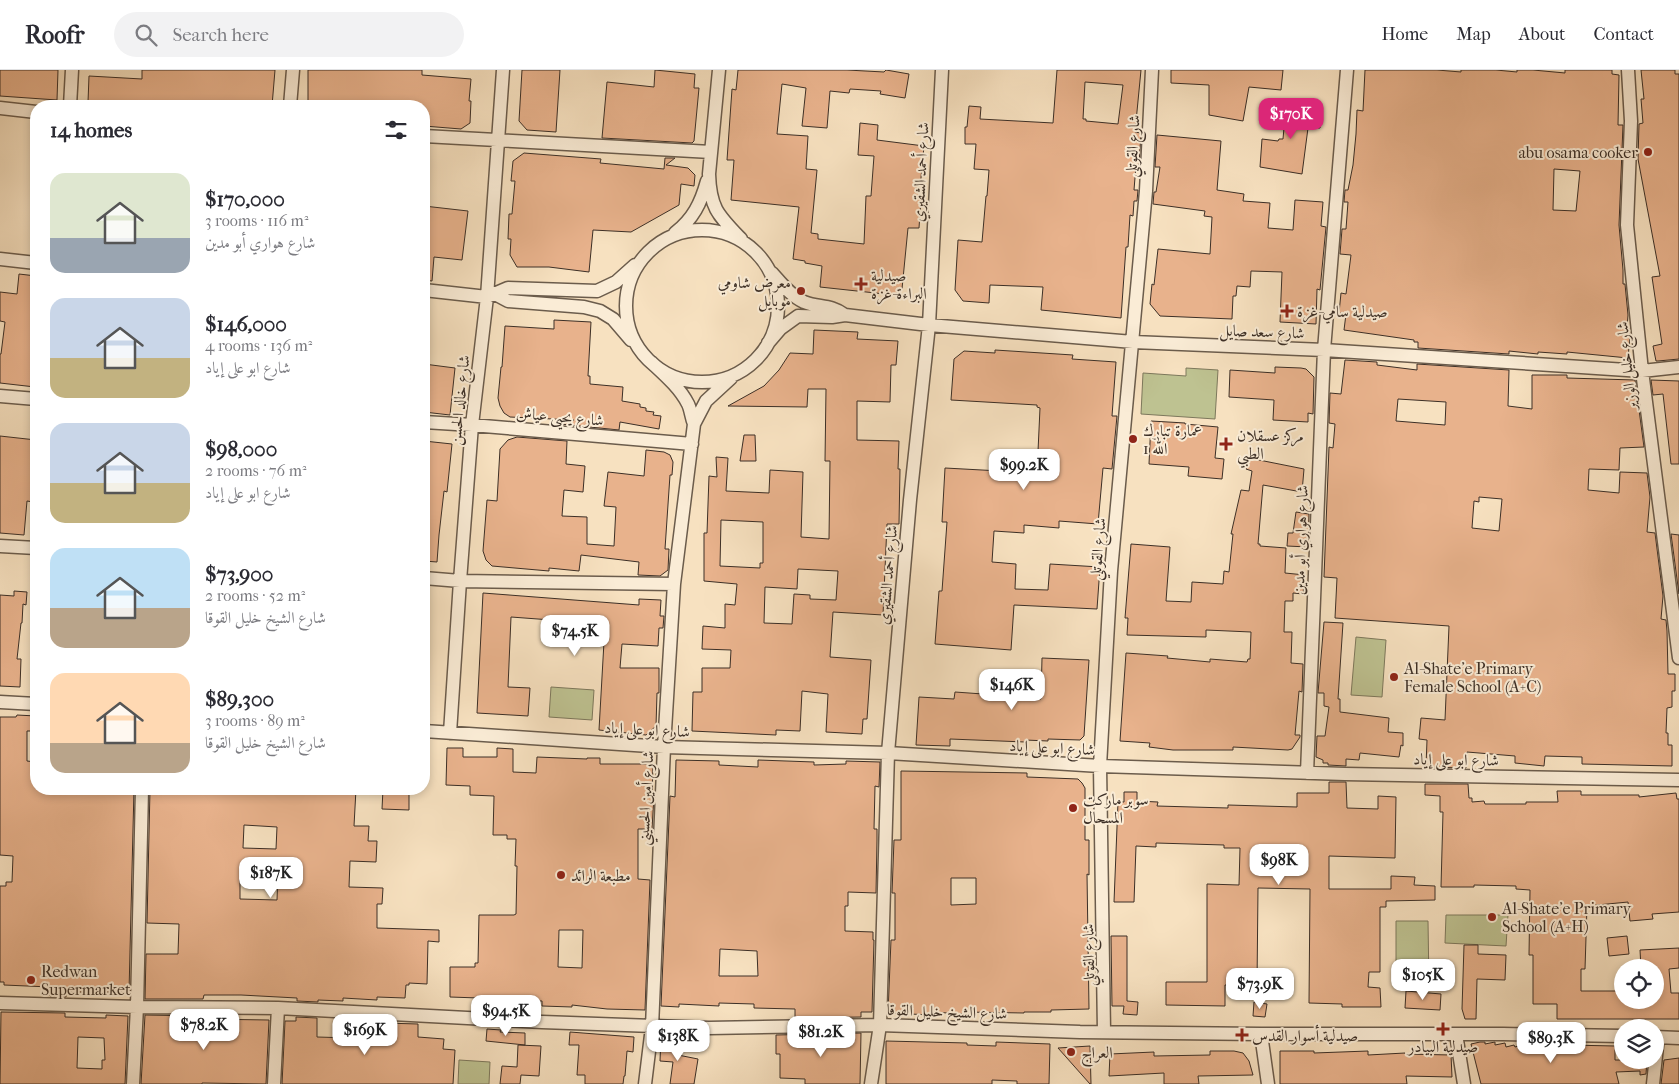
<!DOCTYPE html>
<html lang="en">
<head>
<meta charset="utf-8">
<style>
  body { margin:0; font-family:"IM FELL French Canon",Amiri,serif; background:#f2f2f3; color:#2b2b33; height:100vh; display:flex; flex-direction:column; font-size:19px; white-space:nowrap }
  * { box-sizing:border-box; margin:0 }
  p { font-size:16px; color:#7c7c81 }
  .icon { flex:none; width:28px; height:28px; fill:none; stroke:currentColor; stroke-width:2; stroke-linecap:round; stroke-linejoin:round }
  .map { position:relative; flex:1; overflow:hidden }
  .drawer { position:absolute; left:30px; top:30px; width:400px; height:695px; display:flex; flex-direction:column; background:#fff; border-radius:20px; box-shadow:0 2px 8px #0003 }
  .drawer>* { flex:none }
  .controls { position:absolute; left:1614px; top:889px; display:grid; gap:10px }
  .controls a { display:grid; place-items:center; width:50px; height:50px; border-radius:50%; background:#fff; box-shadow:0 2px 8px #0003; font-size:25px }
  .price { position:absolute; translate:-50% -42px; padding:0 11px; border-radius:10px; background:#fff; color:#222; font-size:16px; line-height:32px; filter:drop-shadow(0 1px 2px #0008) }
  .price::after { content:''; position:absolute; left:50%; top:30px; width:15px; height:11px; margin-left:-8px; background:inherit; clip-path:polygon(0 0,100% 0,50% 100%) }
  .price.on { background:#db2777; color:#fff }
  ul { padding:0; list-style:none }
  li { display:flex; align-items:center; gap:15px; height:125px; padding:0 20px }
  li span { display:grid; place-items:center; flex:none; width:140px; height:100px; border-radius:15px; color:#555 }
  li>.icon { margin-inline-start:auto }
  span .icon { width:60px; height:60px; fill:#fffc; stroke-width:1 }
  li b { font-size:21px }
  h2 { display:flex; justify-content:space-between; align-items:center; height:60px; padding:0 20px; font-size:21px }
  header { display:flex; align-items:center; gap:30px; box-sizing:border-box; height:70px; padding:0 25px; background:#fff; border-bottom:1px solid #e1e1e2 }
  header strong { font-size:24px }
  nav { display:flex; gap:28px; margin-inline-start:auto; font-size:18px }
  .search { width:350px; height:45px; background:#f2f2f3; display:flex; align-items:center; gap:12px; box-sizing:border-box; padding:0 18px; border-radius:28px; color:#7c7c81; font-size:19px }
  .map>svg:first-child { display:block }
</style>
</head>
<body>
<header>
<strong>Roofr</strong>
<div class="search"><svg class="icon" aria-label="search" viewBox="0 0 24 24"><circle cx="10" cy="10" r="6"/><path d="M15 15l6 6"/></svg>Search here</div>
<nav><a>Home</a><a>Map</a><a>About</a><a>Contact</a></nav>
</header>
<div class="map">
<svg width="1679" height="1014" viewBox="0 0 1679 1014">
  <rect width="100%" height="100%" fill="#f7e1c0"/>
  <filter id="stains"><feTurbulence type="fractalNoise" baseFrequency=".004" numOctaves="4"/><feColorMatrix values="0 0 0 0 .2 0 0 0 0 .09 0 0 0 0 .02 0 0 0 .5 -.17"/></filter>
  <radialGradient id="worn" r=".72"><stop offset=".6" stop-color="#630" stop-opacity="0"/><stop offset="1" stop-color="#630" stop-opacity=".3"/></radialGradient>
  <path fill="#bec291" stroke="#7d785c" d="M1186 298 1218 300 1215 349 1141 344 1143 303 1186 306Z
    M1356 567 1386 570 1382 627 1351 625Z
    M551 617 594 620 592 650 549 647Z
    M1446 845H1508L1506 876 1445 873Z
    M1396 851H1428L1429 916H1396Z
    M459 990 490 992 489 1014H458Z"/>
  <path fill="#e8b28c" stroke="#3c2f26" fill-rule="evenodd" d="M0 0H58L57 30 0 26Z
    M142 0H275L272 36H168L88 32 89 6 142 9Z
    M308 0H422V5L471 9 469 31H471L470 53 461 59 424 56V36H308Z
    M522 0H560L556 62 527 60 519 51Z
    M655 0 695 4 694 18H699L694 71 692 73 602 68 607 12 654 17Z
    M738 0H847L884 2 886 0 909 4 905 28 880 24 881 21 850 19 849 23 830 21 827 58 802 56 806 18 782 14 777 64 808 66 806 99 817 100 811 163 818 164V169L864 174 866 126H871L874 86 858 85 860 53 878 55 877 70 924 76 919 129H921L919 158H908L902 219 894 225 820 217 822 196 805 193V191L793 189 799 137 731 130 734 90H727L732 19 736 20Z
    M1057 0H1141L1135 62 1141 63 1139 95H1136L1134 120H1138L1137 131H1134L1133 146 1130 145 1128 177H1126L1121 248 1041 240 1043 217 990 215 989 233 963 231 955 220 958 170 982 172 986 126H987L989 100 974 99 976 74H965V57H967L969 36 981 37 980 49 1053 53ZM1085 12 1123 15 1118 54 1086 51V49H1083Z
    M1171 0H1283L1281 20 1249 17 1243 51 1209 45V15L1171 13Z
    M1365 0H1437L1461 2V0H1496L1517 2V0H1533L1565 3V0H1612V4L1619 5 1618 55H1623L1619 155 1623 200V214H1625L1628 245 1627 258H1629L1630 266 1628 288 1567 282V284L1538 282V284L1509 281V284L1418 278V272H1414V270L1344 260 1346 244 1339 243 1341 223 1346 224 1351 185 1340 184 1342 159H1346L1348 132H1344L1345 120H1348L1353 95 1356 64 1357 40 1363 41ZM1554 99 1580 101 1576 141 1553 140Z
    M1641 0H1675V4H1679V289L1658 291H1656L1653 276 1662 274 1652 207 1660 206 1638 89 1639 54 1643 53 1641 29H1644Z
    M1286 35 1322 38 1320 58H1308L1302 104 1260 97 1262 69 1278 71 1279 69H1283Z
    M1157 65 1221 71 1217 120 1244 124 1243 131 1270 133 1268 158 1293 160 1295 130 1323 132 1321 156 1326 157 1320 220 1317 219 1316 254 1280 252 1282 202 1251 201 1250 217 1237 216 1236 226H1233L1232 249 1160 246 1150 234 1152 214 1154 215 1158 179 1210 184 1212 147 1204 146 1205 141 1153 134 1154 122H1156L1160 97H1155Z
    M524 83 601 89 600 93 664 99 665 88H675L666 95 688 98 695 105 694 116 681 114 679 135 631 162 593 160 589 202 549 197H517L510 185 511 169H508L509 144H512L515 111H511L513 91Z
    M424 136 468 141 462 190 434 187 432 211 424 210Z
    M19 204 36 206 35 317 0 313V284H1L5 252 0 251V222L17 224Z
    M554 250 591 252 588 306H590V314L623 317 622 331 640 334V337L646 338V341L654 342 653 345 661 346 659 359 620 352 619 360 560 354 574 350 510 347 504 343 500 336 498 328 501 297H502L505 256 554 259Z
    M814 260 858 262 857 269 898 271 896 295H891L890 332 857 331V370L899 371 898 399H900L899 454H887L883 545 833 542 830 587 871 590 867 649H863L862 664 826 662 828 624 802 621 800 661 776 660V665L692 661 693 622H702V598H730L731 580 702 579 703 556 725 558V534L735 535 737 514 704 511V463H707L709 406 717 407 716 387 728 388 726 421 769 423 770 400 803 402 801 467 829 469 830 391H825L826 319H808L807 337 728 336 764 316 779 300 790 283 813 284ZM721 450 763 452V493H760V498L720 496ZM798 499 838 501 836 530 810 529V525L794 524 792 554 764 553 765 517 797 519Z
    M995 280 1073 285 1072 289 1116 292 1112 346H1117L1112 399 1103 398 1098 454 1059 451V458L1024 455V463L994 461 992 492 1016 494 1015 519 1048 520 1050 494 1100 497 1097 539 1014 535 1011 580 935 574 939 521H942L947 452H942L945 398 1037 403 1040 338 1037 337V335L951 330 954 289 964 281 995 283Z
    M1345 290 1377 292V295L1417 300V294L1509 300 1508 336 1532 339V305H1567V308L1635 310 1644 377 1620 378 1619 400 1589 399 1588 420 1619 423 1620 402 1647 403 1650 427 1647 462 1655 463 1663 526 1661 549 1666 550 1667 561 1668 604H1675V621H1672V637L1667 638 1666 663H1668V675H1672V696L1582 694V687L1545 686 1544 696 1515 693V686L1467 682 1466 698 1426 697 1427 670 1419 669 1421 648 1445 650 1449 556 1335 548 1337 508 1324 507 1329 377 1333 378 1335 354 1329 353 1330 323 1341 324ZM1398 329 1446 332 1445 355 1396 351ZM1479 427 1502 429 1499 461 1472 458 1474 431 1479 432Z
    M424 294 455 298 450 345 424 342Z
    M1275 297 1301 298 1306 299 1314 307 1313 344 1308 343V352L1273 350 1274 330 1229 327 1230 300 1275 303Z
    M1651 310 1679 311V394H1671L1663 324 1653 325Z
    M1151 351 1185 353V354L1218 357 1215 388 1224 389 1222 409 1188 406 1189 397 1149 394Z
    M744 365H755L756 391H740Z
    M0 366 36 370 33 432 27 431 24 465 0 463Z
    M517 367 567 371 566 394 585 396 583 422 564 420 562 446 587 447V474L614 476 616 437 604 436 608 402 644 406 646 380 664 382 670 385 673 392 672 405H670L665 479H669L668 500 660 506 638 505 639 492 581 485 579 501 549 498V501L492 496 486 490 483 481 487 430 497 431 500 379 508 370Z
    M424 371 452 374 447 422 444 421 439 465 437 492 424 491Z
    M1249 388 1304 399 1302 422 1263 415 1258 474H1260V476L1286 478 1285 503 1305 505 1303 524 1293 523V531H1285L1284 562H1292L1291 593 1303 594 1302 622 1299 621 1295 665H1300V667L1292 679 1288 680 1233 677V680H1173L1149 677 1150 673 1120 671 1126 583 1168 586 1167 588 1210 592V589L1247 592 1248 589H1250L1251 562 1206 560V567L1127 565 1128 548H1125L1131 474 1170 477 1166 531 1191 532 1192 512 1223 514 1224 501 1229 502 1233 464H1231L1241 420 1249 421 1252 401 1246 399Z
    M1296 442 1309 444 1308 477 1287 476 1288 463H1293Z
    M1671 464 1679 465V524Z
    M14 521 27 522 26 535 23 534 22 553H21L17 589H21L20 617 0 616V525L14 526Z
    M483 523 639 535V529L661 530 660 546H664L663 558H659L658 576 622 574 620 598H659V623H657L656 656 646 665 599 660 605 554 511 547 508 617 530 618 528 646 477 643Z
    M1324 552 1343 553 1338 629H1340V642L1389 648 1388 662 1403 663V676L1401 675 1399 687 1360 683 1359 690 1346 689V696L1328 695V693H1323V690L1316 687 1317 666H1325L1329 637 1324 636V623H1318Z
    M1042 588 1089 590 1084 666 1080 670 1048 669V671L1025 670V672L950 669V676L916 675 919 627 954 629 955 622 983 624V627L1027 630V628L1041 629Z
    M17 645 36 646V661H27V691L36 692V719H134L129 922H66V927L50 926V917L4 915V912H0V816H6V812H12L13 786 0 785V647H16Z
    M447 678H463V687H497V678L513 679V702L536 703 537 687 587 689V688H600V694H653L652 726H654L652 759H638V809L650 810 645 940 607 939 572 935V937L542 936V931H479V928L450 927V897H475V893H478L479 845H514L516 844 517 796H515L516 769H507V765H493L494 726 470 725V716L446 715ZM559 860H583L582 898 558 897Z
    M676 690 719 691V695L758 697V690L814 692V695L846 694V691L880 692 879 717 875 716 874 759H877V770L876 823 848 822V836H845V861L873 862V870H874L872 942H861V947L795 948V939L754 938V934L719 933V936L679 934V937L661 936 670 726 675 727ZM720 879 757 881 758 906H719Z
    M901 701 1027 703V707L1078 709 1082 713 1085 718V770H1089V805L1087 804 1089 939 1051 940V942H1024V943L964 942V944L932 942V945L888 943 891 870H895V823H892L894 770H901ZM951 808H976V834L951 835Z
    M1329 712H1346L1347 738 1378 739V726L1396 727 1395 788 1329 786V819H1391V806L1415 807 1414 815 1435 816V830L1386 831V837H1380V902H1369L1368 917 1380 918 1381 937H1342V934L1309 933 1310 819 1258 818 1257 915H1225V936L1166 935V912H1207V814L1239 815 1240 778H1224V775L1156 773V777L1136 776 1134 832H1114L1118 732H1124V722H1137V731L1158 732 1157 736 1228 738V735L1297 737V723H1329Z
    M1425 714H1468L1469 728H1472V732L1484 731 1485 734H1526V732H1558L1557 721H1581V725H1639V727L1676 723 1677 729H1679V842L1652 844 1653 849 1630 851 1628 832 1587 836 1585 899H1581V921H1621V930H1655V898H1641L1640 880 1679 878V898L1669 899 1671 923H1679V949H1557V934H1533V885H1529L1530 820 1516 819V816L1474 815V817H1441L1443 742H1440V726L1425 725Z
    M150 719H356L354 756H369L368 771H377L376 792 350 791 349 817 383 818 382 834H377V858L439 860V872L428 871 427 914 409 913V915H406L405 928 377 927V930L343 928V931L318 930V932L297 931V928L241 925H204L203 929H145L146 884H178L179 854 147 853ZM244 755 277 757 276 779 243 778ZM240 799 278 801 277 830 240 829Z
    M383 719H409V740L382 739Z
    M1111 866H1127V931L1138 932 1137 945 1123 944 1124 936H1112Z
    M1627 866 1629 884 1609 886 1607 868Z
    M1464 875H1478V884L1506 885 1505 910 1477 909 1476 949H1465L1462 939Z
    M1406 921 1441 924 1440 940 1405 938Z
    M1254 932 1267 934 1265 947 1253 946Z
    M1 942 65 943V947L106 948V945L128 946 125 1014H0ZM78 967 104 968 105 990H102V999L77 998Z
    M145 945 203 946V949L269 950 266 1014 202 1013V1014H141Z
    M296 947 317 948V967L352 968 353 953 384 955V953L418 954V967L444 969 443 979 455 980 453 1014H282L285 951H296Z
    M487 959 501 960 500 962 525 963V975L486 971Z
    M570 962 634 967 633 982 627 981 625 1006H624L623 1014H585V1005H577L579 975H569Z
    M861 963 860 1014H805V1009L780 1008V984H776V965Z
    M661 966 679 967 678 985 698 989 694 1014H670L673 992 660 991Z
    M886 971 967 973V975L996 976V972L1050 974 1049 1014H1017V1011L992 1010V1014H886Z
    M1480 972H1485V974L1495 972V975L1505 973 1506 977 1514 975 1515 977 1528 973 1529 977 1540 974 1542 978 1563 973H1568V975L1615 976V990H1647L1646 1004 1640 1005V1001L1616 1002 1619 1014H1481L1471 974Z
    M518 975 541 976 539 1006 521 1005 520 1014H500L502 996 517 997Z
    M1090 976 1091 1014H1090L1058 978Z
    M1210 981H1234L1243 983 1249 991 1253 1005 1198 1006 1199 1014H1164V1003L1109 1006 1110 984 1154 982V986L1210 985Z
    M1280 981H1314V983L1368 981V985L1405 983V984L1451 985 1452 1007 1406 1006 1407 1014H1280Z
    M1679 988V1014H1661L1664 990Z"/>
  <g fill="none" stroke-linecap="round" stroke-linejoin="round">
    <g stroke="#6b5c4c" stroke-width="15">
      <path id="minor" d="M719 0 709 104C710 138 718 145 741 169
        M1628 0 1631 51 1627 155 1642 301 1679 588
        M70 36 72 0
        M290 36 293 0
        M0 38 36 42
        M424 66 711 82
        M626 236a76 76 0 1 1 152 0a76 76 0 1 1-152 0Z
        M675 163C693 149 701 133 707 111
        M0 189 36 193
        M772 203C781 213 791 226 804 232 819 238 830 234 845 245
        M424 220 487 227 508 218 597 221 616 212 635 195
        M493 223 508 231 584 237 600 241 613 249 631 270
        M768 273 780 259 798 246 832 247 845 245 929 255 1133 272 1324 280 1642 301 1679 297
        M0 326 36 329
        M424 352 472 355 692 374
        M694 354 706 331 731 308
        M0 476 36 478
        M424 508 460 511 674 514
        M0 632 36 634
        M424 661 664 677 888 683 1100 696 1345 704 1679 710
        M450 663 460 511 472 355 487 227 503 0
        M1307 703 1324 280 1347 0
        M0 933 137 937 278 938 542 952 709 958 880 955 1080 962 1261 964H1503L1622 966
        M1104 962 1100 696 1111 501 1146 121 1152 0
        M1261 964 1268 1014
        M1456 964 1464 1014
        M1655 967 1679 968
        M133 1014 137 937 142 719
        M274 1014 278 938
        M645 1014 652 957 664 677 674 514 694 354C691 347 691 340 688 334 680 318 665 305 651 292
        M871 1014 880 955 888 683 910 430 929 255 942 0
        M1653 1014 1658 967"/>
    </g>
    <use href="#minor" stroke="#faecd6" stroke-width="12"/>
  </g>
  <g fill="#8f2418" stroke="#faecd6" stroke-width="2">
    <circle cx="1648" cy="82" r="5"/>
    <path d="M858.5 206.5h5v5h5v5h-5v5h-5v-5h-5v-5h5z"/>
    <circle cx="801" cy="221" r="5"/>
    <path d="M1284.5 233.5h5v5h5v5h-5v5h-5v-5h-5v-5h5z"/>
    <circle cx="1133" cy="369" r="5"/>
    <path d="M1223.5 366.5h5v5h5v5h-5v5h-5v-5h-5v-5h5z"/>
    <circle cx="1394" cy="607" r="5"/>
    <circle cx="1073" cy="738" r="5"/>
    <circle cx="561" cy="805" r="5"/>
    <circle cx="1492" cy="847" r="5"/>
    <circle cx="31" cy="910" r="5"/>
    <path d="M1440.5 951.5h5v5h5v5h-5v5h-5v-5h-5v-5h5z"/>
    <path d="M1239.5 957.5h5v5h5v5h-5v5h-5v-5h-5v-5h5z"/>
    <circle cx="1071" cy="982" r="5"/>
  </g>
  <g text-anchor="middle" stroke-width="4" stroke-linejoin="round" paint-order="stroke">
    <g font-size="16" fill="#3c2f26" stroke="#faecd6">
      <text transform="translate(1132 76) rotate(-87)" y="6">شارع القوتلي</text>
      <text transform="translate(920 102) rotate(-87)" y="6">شارع أحمد الشقيري</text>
      <text transform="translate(1262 261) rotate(2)" y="6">شارع سعد صايل</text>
      <text transform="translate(1626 296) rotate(-96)" y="6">شارع خليل الوزير</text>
      <text transform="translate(459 330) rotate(-84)" y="6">شارع خالد الحسن</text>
      <text transform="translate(560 346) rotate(5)" y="6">شارع يحيى عياش</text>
      <text transform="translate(1300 470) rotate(-88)" y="6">شارع هواري أبو مدين</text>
      <text transform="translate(1097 479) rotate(-85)" y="6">شارع القوتلي</text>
      <text transform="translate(887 505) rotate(-85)" y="6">شارع أحمد الشقيري</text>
      <text transform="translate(647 659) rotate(3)" y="6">شارع ابو على إياد</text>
      <text transform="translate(1052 677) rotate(3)" y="6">شارع ابو على إياد</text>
      <text transform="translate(1456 689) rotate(1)" y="6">شارع ابو على إياد</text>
      <text transform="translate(645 728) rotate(-87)" y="6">شارع أمين الحسيني</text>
      <text transform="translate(1088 885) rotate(-91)" y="6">شارع القوتلي</text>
      <text transform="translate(947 941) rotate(2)" y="6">شارع الشيخ خليل القوقا</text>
    </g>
    <g font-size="16" fill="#3c2f26" stroke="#faecd6" text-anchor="start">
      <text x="1638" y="88" text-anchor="end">abu osama cooker</text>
      <text x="871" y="211">صيدلية<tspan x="871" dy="18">البراءة-غزة</tspan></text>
      <text x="791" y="218" text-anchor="end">معرض شاومي<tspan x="791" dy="18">موبايل</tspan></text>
      <text x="1297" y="247">صيدلية سامي-غزة</text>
      <text x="1143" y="366">عمارة تبارك<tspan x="1143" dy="18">الله 1</tspan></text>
      <text x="1237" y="371">مركز عسقلان<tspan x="1237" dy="18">الطبي</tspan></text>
      <text x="1404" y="604">Al-Shate'e Primary<tspan x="1404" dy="18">Female School (A+C)</tspan></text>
      <text x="1083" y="735">سوبر ماركت<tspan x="1083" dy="18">المسحال</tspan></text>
      <text x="571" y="811">مطبعة الرائد</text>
      <text x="1502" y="844">Al-Shate'e Primary<tspan x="1502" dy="18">School (A+H)</tspan></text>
      <text x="41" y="907">Redwan<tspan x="41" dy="18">Supermarket</tspan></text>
      <text x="1252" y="971">صيدلية أسوار القدس</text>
      <text x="1443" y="982" text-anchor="middle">صيدلية البيادر</text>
      <text x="1081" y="988">العراج</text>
    </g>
  </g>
  <rect width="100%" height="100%" filter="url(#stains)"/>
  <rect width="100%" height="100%" fill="url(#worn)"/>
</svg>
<div class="controls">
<a><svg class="icon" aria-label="locate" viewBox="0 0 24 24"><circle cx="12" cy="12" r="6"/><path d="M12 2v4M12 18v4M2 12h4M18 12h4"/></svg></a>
<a><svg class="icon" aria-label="layers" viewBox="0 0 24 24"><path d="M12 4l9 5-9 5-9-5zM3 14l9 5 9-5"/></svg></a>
</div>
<b class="price on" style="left:1291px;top:70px">$170K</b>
<b class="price" style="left:1024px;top:421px">$99.2K</b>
<b class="price" style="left:575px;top:587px">$74.5K</b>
<b class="price" style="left:1012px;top:641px">$146K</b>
<b class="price" style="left:1279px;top:816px">$98K</b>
<b class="price" style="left:271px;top:829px">$187K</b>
<b class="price" style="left:1423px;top:931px">$105K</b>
<b class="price" style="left:1260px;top:940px">$73.9K</b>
<b class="price" style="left:506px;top:967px">$94.5K</b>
<b class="price" style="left:204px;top:981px">$78.2K</b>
<b class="price" style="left:365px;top:986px">$169K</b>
<b class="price" style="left:821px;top:988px">$81.2K</b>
<b class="price" style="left:678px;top:992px">$138K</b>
<b class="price" style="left:1551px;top:994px">$89.3K</b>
<section class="drawer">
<h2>14 homes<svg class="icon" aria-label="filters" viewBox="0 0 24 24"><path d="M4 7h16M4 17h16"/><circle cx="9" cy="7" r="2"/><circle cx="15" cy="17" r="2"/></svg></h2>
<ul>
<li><span style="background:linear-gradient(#dfe7d0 65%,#9aa5b1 0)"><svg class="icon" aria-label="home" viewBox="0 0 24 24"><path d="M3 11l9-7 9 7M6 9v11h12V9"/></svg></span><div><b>$170,000</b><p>3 rooms · 116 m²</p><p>شارع هواري أبو مدين</p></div></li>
<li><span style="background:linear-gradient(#c9d6e8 60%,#c2b280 0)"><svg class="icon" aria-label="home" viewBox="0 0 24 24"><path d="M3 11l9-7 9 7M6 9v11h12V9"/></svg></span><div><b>$146,000</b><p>4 rooms · 136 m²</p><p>شارع ابو على إياد</p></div></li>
<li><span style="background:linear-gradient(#c9d6e8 60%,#c2b280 0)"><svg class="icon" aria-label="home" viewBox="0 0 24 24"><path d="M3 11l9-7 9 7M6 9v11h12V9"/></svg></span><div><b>$98,000</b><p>2 rooms · 76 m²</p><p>شارع ابو على إياد</p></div></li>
<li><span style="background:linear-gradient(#bfe0f5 60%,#b9a48a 0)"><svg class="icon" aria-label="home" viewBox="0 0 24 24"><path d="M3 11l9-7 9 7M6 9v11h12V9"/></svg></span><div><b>$73,900</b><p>2 rooms · 52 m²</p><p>شارع الشيخ خليل القوقا</p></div></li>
<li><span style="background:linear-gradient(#ffd9b3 70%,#b9a48a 0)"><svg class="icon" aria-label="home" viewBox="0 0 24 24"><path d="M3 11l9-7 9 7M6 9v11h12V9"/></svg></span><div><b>$89,300</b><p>3 rooms · 89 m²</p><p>شارع الشيخ خليل القوقا</p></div></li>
</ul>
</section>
</div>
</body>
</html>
